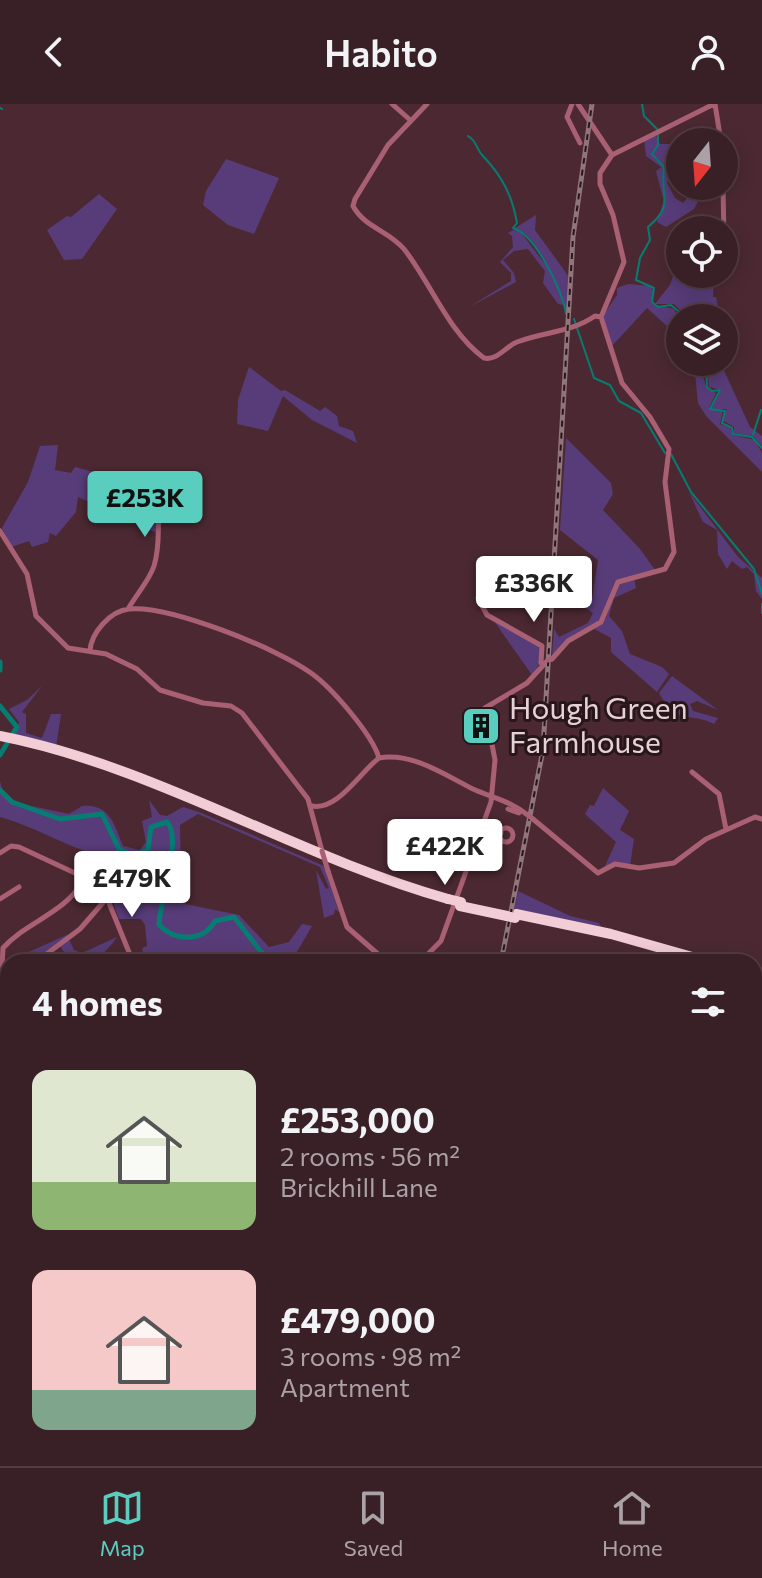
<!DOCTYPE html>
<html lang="en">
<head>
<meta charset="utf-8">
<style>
  body { margin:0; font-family:Commissioner,sans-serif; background:#442c32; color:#f1f3f6; height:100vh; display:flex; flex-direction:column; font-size:30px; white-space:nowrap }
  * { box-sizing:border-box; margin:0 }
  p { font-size:26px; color:#aba2a7 }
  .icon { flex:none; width:44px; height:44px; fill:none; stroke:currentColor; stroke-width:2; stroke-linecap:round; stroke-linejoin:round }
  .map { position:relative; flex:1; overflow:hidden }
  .drawer { position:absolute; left:0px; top:850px; width:762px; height:512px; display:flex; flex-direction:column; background:#391f26; border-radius:24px 24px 0 0; box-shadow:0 4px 20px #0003,0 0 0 2px #533d43 }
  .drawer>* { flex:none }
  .needle { width:52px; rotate:197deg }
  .fabs { position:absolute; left:666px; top:24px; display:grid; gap:16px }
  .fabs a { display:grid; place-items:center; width:72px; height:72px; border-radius:50%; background:#391f26; box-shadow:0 4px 20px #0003,0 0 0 2px #533d43; font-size:40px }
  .price { position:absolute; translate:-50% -68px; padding:0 18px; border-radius:8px; background:#fff; color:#222; font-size:26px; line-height:52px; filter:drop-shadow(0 2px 4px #0008) }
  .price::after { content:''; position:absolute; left:50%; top:48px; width:24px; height:18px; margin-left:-12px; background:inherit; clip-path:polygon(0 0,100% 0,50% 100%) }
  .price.current { background:#59cebe; color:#111 }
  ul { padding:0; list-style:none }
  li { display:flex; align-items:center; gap:24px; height:200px; padding:0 32px }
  li span { display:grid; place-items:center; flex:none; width:224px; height:160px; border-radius:16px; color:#555 }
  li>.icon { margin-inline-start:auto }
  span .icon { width:96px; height:96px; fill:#fffc; stroke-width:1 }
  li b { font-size:34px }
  h2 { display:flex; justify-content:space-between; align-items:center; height:96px; padding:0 32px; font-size:34px }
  header { display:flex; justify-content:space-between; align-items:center; height:104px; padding:0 32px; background:#391f26; font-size:36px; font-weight:600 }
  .dock { display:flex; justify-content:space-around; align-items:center; height:112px; border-top:2px solid #533d43; background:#391f26; font-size:22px; color:#aba2a7 }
  .dock a { display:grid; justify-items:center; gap:4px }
  .dock .current { color:#59cebe }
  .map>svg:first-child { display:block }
</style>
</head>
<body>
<header><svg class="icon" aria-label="back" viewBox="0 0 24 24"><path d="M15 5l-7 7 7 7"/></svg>Habito<svg class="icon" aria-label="person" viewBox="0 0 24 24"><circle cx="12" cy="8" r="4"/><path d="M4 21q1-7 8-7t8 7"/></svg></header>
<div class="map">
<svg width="762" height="1362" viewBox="0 0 762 1362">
  <rect width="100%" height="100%" fill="#4c2932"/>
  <path fill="#583c79" d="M656 32 660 40H671L675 57 667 79 675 94 683 99 698 82H706L694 105 666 123 657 118 664 97 656 67 661 63 646 52 644 35Z
    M226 55 279 74 254 130 228 121 203 101 206 87Z
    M99 90 117 105 82 155 64 156 47 126 67 112 71 113Z
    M536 111 535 126 569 173 567 209 554 175 564 201 558 200 543 179 545 167 528 145 514 147 503 156 514 169 516 178 469 203 511 177V169L500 158 513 143 512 132 508 129 513 126H519L545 160C538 146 530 129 515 124Z
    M678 158 680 170H723L714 175 713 193H716L719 209 711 214H681L680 206 674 200H655L670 181Z
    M628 180 650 182 654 188 652 200 674 205 680 218V234L647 204 611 243 602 213 617 191V184Z
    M698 258H705L703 273 707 284 716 289 709 304 711 305 721 286 709 283 707 258H720L750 323 762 332V342L753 332 734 329V323L722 316 727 305H712L723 306 720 320 730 324 733 331 755 336 762 349V368L706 312 698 299 695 269 700 263Z
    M249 263 281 287 285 286 320 307 325 303 337 312 339 322 353 327 357 339 312 316 283 292 268 327 237 320 238 296Z
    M566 334 611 379 613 390 603 406 640 445 655 466 618 477 600 516 573 531 552 553 554 525 559 533 588 519 593 509 572 494 566 479H559L558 467 569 470 578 486 592 495 598 456 560 426Z
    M58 341 55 366 71 369 75 363 112 373 145 388 165 384 156 403 157 429 78 393 76 408 56 432 50 429 48 438 32 443 29 437 11 443 2 424 28 378 40 342Z
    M689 388 738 453 762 474V495L756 487 754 470 747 463 742 465 732 457 727 465 718 450 717 426 703 418Z
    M634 474 636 484 614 494 609 512 622 527 630 550 662 563 669 570 657 588 611 548V534L594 525 606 514 618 479Z
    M494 517 541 543 542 556 532 571Z
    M672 572 718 606 697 597 690 600 693 607 718 614 714 620C686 606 680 624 659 589Z
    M42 582 22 608 26 610V629L42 634 51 610H61L56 643 14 632 19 618 9 605 27 596Z
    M0 677 4 692 12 698 69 710 82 702C110 700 114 720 123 742L140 746 146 738 142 717 152 713 149 696 160 711 167 712 183 703 199 708 324 762 339 808 335 805 334 810 324 814 316 766 326 785 329 784 320 763 198 710 180 721 181 774 177 785 185 800 239 811 269 843 289 838 302 820 312 822 291 858H145L142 844 147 842 145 821 141 815H119L113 798 99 785 80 790 86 781 104 776 103 768 107 764 122 771 118 755C77 750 40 724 0 713Z
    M603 684 629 707 620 726 634 735 630 762H605L616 738 585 710 590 701 594 702Z
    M518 787 570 812 599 819 602 824 514 806Z
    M67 831 74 846 82 849 117 833C103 853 95 858 70 858L60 842 36 858H28L24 850Z"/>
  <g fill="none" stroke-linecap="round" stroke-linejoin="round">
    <path stroke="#057d72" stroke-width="2" d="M642 0 644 12 657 25
      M0 4 2 5
      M658 31V41L652 50 664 63C660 93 675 101 648 123L650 136 640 154 636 176 654 184 652 198 658 203 671 201 678 207 680 217
      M468 32C477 37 476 45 483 52 502 72 512 91 517 119L513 124C535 130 563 187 566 210
      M574 215 594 274 610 281 619 297 641 309 665 349
      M706 258 707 283 712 287 720 286 710 305 725 307 722 319 732 324 733 330 752 333 762 344
      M753 331 761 306
      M671 350 691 388 754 465 762 490
      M762 500V509
      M0 933 8 934
      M3 935V949
      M754 1089 759 1097 758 1111 762 1113"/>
    <path stroke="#057d72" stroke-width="5" d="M0 558V566
      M0 602 17 623 0 651
      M0 686 12 698 60 715 102 710 119 745 132 752 148 746 151 723 167 718C183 734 159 799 159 821 176 838 203 838 215 817L234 813 269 858
      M754 1186 762 1190"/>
    <path stroke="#a96073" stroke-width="5" d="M392 0 409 15
      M427 0 388 41 355 95 353 102C365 124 388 126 404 145 431 179 448 228 484 254 497 257 505 243 517 238 546 227 570 229 595 212L601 213
      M572 0 567 13 580 39
      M578 0 612 51
      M715 0 721 38
      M723 82 724 136
      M724 164V169
      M601 213 624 158 613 111 600 80V69L612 51 714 0
      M0 427 27 470 36 512 68 544 106 550 137 565 160 586 203 599 231 602 242 609 308 695 322 747
      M478 494 487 511 542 542 541 559
      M128 505C136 491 149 477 154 462 165 426 148 403 175 373
      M90 547C91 529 110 507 129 505 169 501 277 544 311 569 331 583 372 630 379 654
      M552 555 568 537 601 518 618 478 665 465 674 448 665 378 669 345 650 313 622 279 601 213
      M379 654C412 648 445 671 473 685 493 694 511 697 529 712
      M692 668 719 690 726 725
      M312 702C338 707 361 667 379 654
      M508 705 519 709
      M533 715 598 769 615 760 639 764 674 759 706 735 755 713 762 715
      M463 722 473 729 469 740
      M480 722 501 729
      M499 731a7 7 0 1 1 14 0a7 7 0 1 1-14 0Z
      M0 749 11 742 19 743 77 770 82 778C65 809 26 818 3 844L0 901
      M328 767 347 823 387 858
      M0 795 19 783
      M36 858 80 825 107 794 133 858
      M420 858 441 837 491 698 495 656 485 604 527 579 548 556
      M0 983 8 980
      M0 999 8 1004
      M0 1020 8 1016
      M0 1029 8 1038 6 1043
      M754 1077 762 1074
      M0 1143 8 1150
      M1 1177 8 1167
      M0 1206 8 1201
      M0 1247 8 1249
      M0 1306 8 1311
      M754 1316 762 1295
      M754 1345 762 1344
      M239 1354 252 1362
      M287 1354 290 1362
      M419 1354 420 1362
      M720 1356 721 1354
      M732 1356 750 1362
      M178 1358 180 1354
      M20 1360 36 1362
      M666 1360 676 1362
      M9 1362 13 1358
      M66 1362 88 1354
      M199 1362 206 1354
      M261 1362 280 1354
      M392 1362 395 1354
      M699 1362 700 1354"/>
    <path stroke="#f99fb6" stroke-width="8" d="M0 1177 8 1197
      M0 1335 8 1321
      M83 1354 87 1362
      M362 1354 367 1362
      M551 1354 556 1362"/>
    <path stroke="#f2cdd5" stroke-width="10" d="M0 632C157 663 295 752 448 795
      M460 802 507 812
      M516 810 611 830 710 858
      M754 877 762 880"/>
    <g stroke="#92757b" stroke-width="5">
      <path id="rail" d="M501 858 543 646 573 133 592 0
        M431 1354 432 1362"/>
    </g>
    <use href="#rail" stroke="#27171b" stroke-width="2" stroke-dasharray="6" stroke-linecap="butt"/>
    <path stroke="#a96073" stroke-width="5" d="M548 556 552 555
      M529 712 533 715
      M322 747 328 767"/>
    <path stroke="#f2cdd5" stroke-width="10" d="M448 795 461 798
      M507 812 515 814"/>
  </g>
  <defs>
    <g id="building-square" transform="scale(2)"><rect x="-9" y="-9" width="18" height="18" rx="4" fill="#59cebe" stroke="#27171b"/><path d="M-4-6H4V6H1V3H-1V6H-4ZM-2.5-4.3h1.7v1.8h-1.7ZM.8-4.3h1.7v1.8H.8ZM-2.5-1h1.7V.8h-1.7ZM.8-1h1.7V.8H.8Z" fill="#111"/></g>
  </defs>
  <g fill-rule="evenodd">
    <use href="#building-square" x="481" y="622"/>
  </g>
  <g text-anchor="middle" stroke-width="6" stroke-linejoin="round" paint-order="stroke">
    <g font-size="30" fill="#e8d1d5" stroke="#27171b" text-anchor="start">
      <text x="509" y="615">Hough Green<tspan x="509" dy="34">Farmhouse</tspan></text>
    </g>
  </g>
</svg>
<div class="fabs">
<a><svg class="needle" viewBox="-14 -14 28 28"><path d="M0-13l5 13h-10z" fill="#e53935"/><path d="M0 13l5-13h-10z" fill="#aba2a7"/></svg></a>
<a><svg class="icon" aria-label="locate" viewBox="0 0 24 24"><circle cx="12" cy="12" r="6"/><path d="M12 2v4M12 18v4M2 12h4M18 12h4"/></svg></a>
<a><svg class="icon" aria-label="layers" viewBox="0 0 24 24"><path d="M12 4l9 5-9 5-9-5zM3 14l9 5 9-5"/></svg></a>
</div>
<b class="price current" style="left:145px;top:435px">£253K</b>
<b class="price" style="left:534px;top:520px">£336K</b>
<b class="price" style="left:445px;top:783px">£422K</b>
<b class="price" style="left:132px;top:815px">£479K</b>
<section class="drawer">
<h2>4 homes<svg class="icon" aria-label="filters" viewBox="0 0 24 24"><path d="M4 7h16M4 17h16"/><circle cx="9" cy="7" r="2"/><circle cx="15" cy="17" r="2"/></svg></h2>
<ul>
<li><span style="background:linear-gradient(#dfe7d0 70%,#8fb573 0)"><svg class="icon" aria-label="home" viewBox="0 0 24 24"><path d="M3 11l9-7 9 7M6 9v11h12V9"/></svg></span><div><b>£253,000</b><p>2 rooms · 56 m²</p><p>Brickhill Lane</p></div></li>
<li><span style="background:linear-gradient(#f6c9c9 75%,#7fa58c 0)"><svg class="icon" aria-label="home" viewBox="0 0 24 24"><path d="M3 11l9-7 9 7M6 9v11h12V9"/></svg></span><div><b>£479,000</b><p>3 rooms · 98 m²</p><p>Apartment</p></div></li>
</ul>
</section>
</div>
<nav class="dock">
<a class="current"><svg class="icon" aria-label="map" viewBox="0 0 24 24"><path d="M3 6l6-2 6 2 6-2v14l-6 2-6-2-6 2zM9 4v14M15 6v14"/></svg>Map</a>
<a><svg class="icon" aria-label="saved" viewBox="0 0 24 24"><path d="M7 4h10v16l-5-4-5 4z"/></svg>Saved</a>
<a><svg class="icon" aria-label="home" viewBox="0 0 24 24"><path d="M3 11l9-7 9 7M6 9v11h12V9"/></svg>Home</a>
</nav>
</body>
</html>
